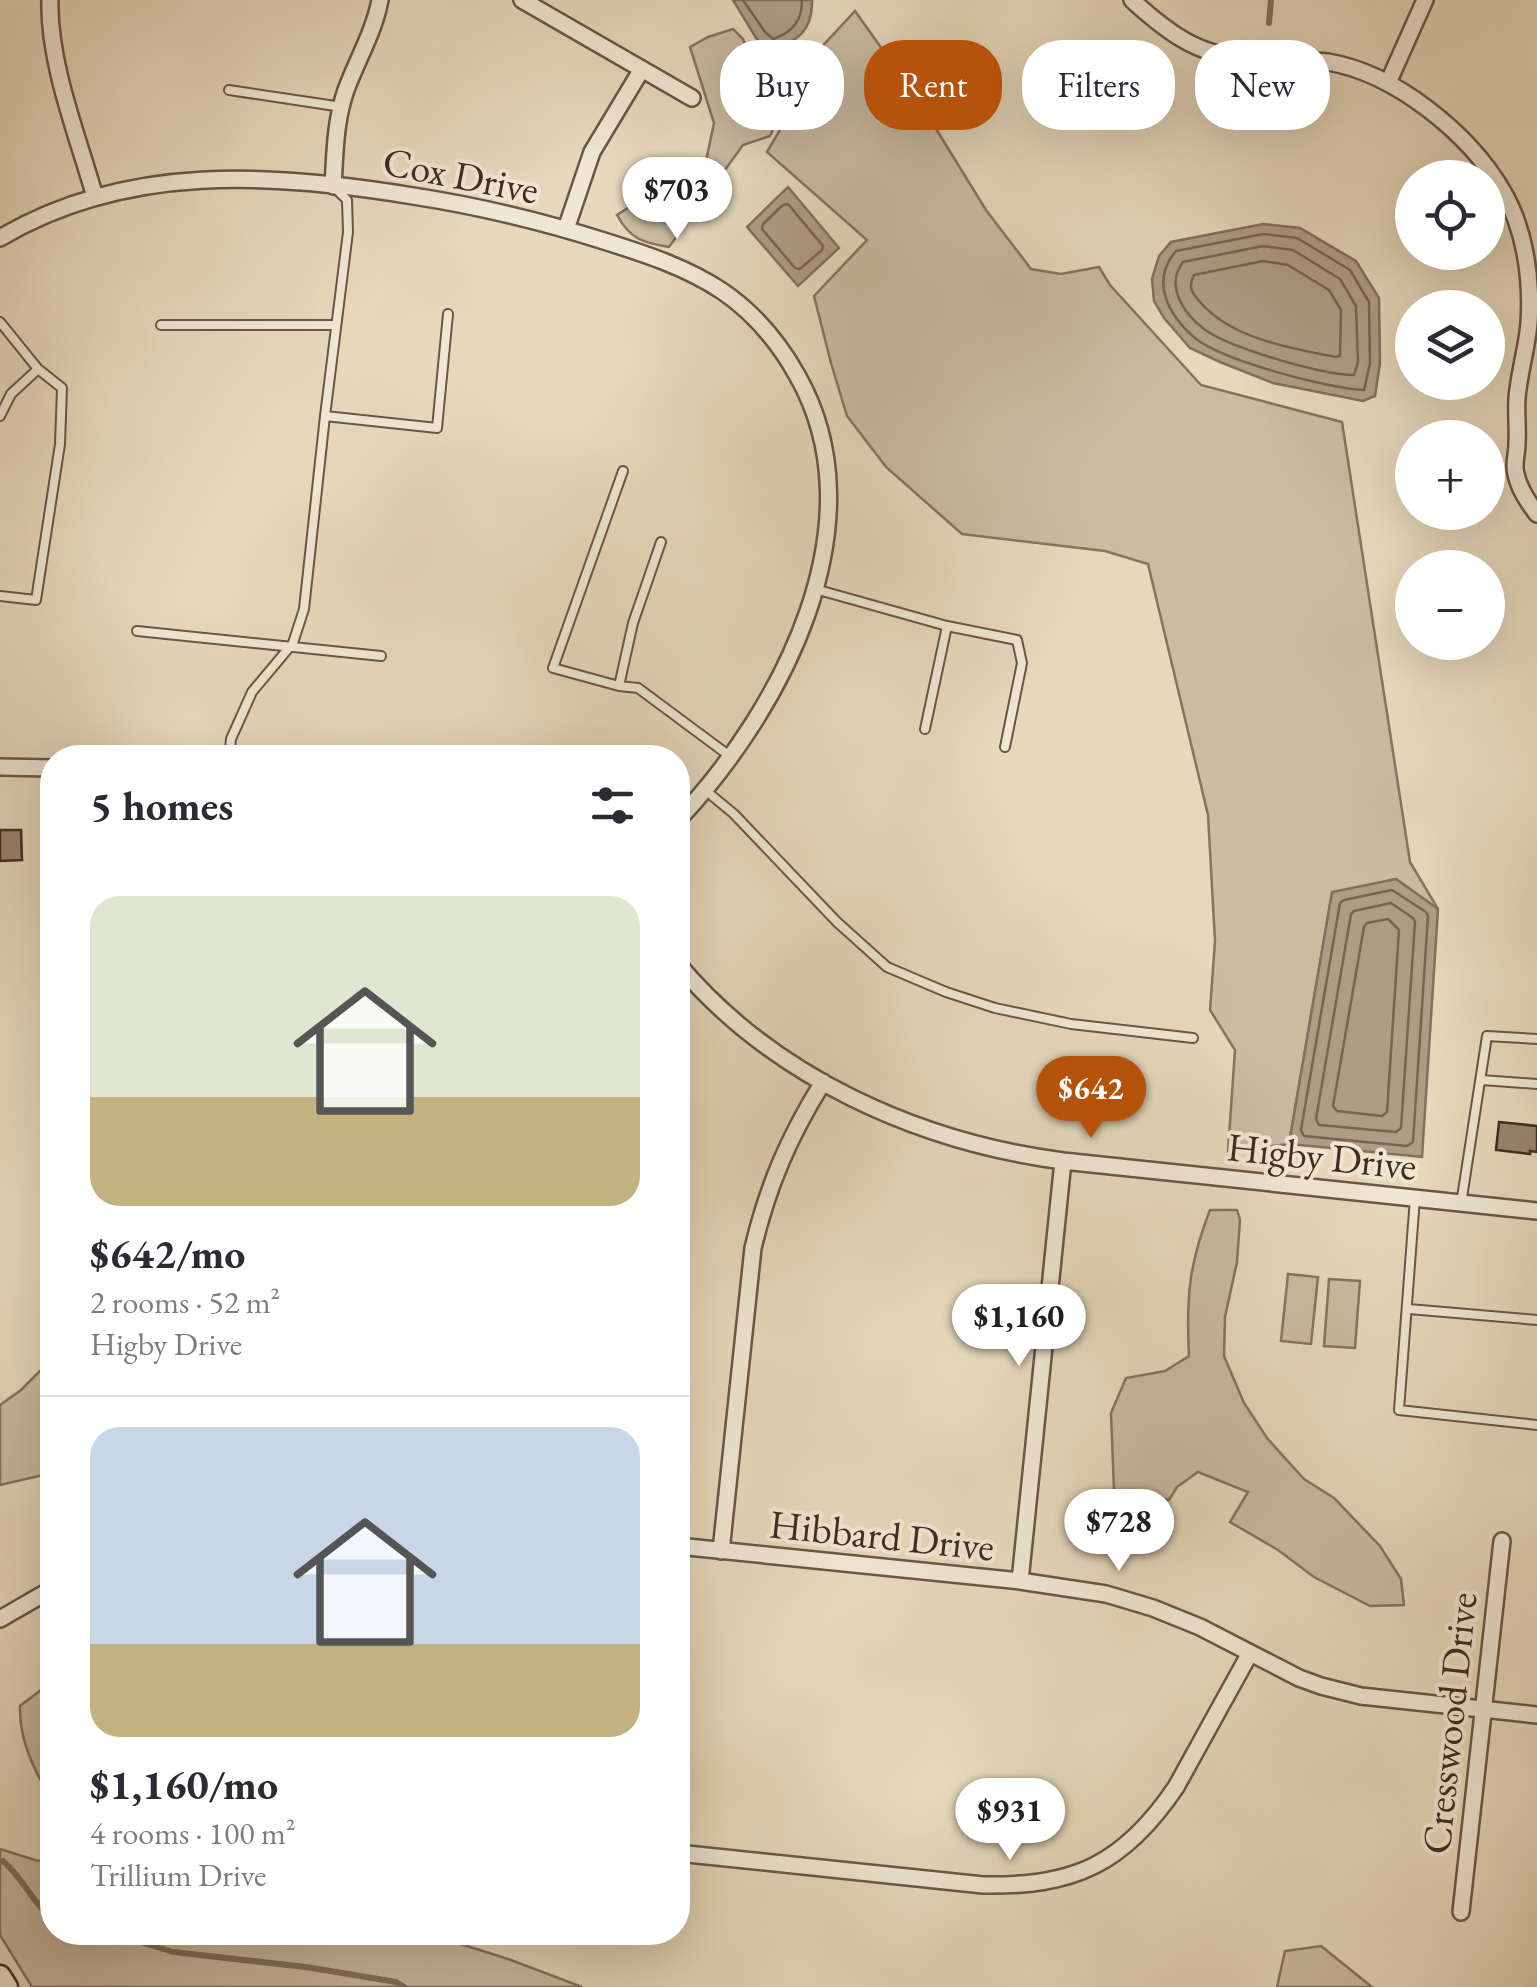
<!DOCTYPE html>
<html lang="en">
<head>
<meta charset="utf-8">
<style>
  body { margin:0; font-family:"EB Garamond",serif; background:#f7f7f7; color:#2b2b33; height:100vh; display:flex; flex-direction:column; font-size:38px; white-space:nowrap }
  * { box-sizing:border-box; margin:0 }
  p { font-size:32px; color:#7c7c81 }
  .icon { flex:none; width:55px; height:55px; fill:none; stroke:currentColor; stroke-width:2; stroke-linecap:round; stroke-linejoin:round }
  .map { position:relative; flex:1; overflow:hidden }
  .sheet { position:absolute; left:40px; top:745px; width:650px; height:1200px; display:flex; flex-direction:column; background:#fff; border-radius:40px; box-shadow:0 10px 40px #0002 }
  .sheet>* { flex:none }
  .hud { position:absolute; left:720px; top:40px; width:665px; height:90px; display:flex; gap:20px }
  .controls { position:absolute; left:1395px; top:160px; display:grid; gap:20px }
  .controls a { display:grid; place-items:center; width:110px; height:110px; border-radius:50%; background:#fff; box-shadow:0 10px 40px #0002; font-size:50px }
  .price { position:absolute; translate:-50% -85px; padding:0 22px; border-radius:35px; background:#fff; color:#222; font-size:32px; line-height:65px; filter:drop-shadow(0 2px 5px #0008) }
  .price::after { content:''; position:absolute; left:50%; top:60px; width:30px; height:22px; margin-left:-15px; background:inherit; clip-path:polygon(0 0,100% 0,50% 100%) }
  .price.on { background:#b45309; color:#fff }
  ul { padding:0; list-style:none }
  li { display:grid; align-content:center; gap:20px; height:530px; padding:0 50px }
  li+li { border-top:2px solid #e1e1e2 }
  li span { display:grid; place-items:center; height:310px; border-radius:30px; color:#555 }
  li>.icon { margin-inline-start:auto }
  span .icon { width:180px; height:180px; fill:#fffc; stroke-width:1 }
  li b { font-size:42px }
  h2 { display:flex; justify-content:space-between; align-items:center; height:120px; padding:0 50px; font-size:42px }
  .pill { padding:0 35px; border-radius:40px; background:#fff; box-shadow:0 10px 40px #0002; font-size:35px; line-height:90px }
  .pill.on { background:#b45309; color:#fff }
  .map>svg:first-child { display:block }
</style>
</head>
<body>
<div class="map">
<svg width="1537" height="1987" viewBox="0 0 1537 1987">
  <rect width="100%" height="100%" fill="#e6d8bb"/>
  <filter id="stains"><feTurbulence type="fractalNoise" baseFrequency=".002" numOctaves="4"/><feColorMatrix values="0 0 0 0 .2 0 0 0 0 .09 0 0 0 0 .02 0 0 0 .5 -.17"/></filter>
  <radialGradient id="worn" r=".72"><stop offset=".6" stop-color="#630" stop-opacity="0"/><stop offset="1" stop-color="#630" stop-opacity=".3"/></radialGradient>
  <path fill="#cabba1" stroke="#867360" stroke-width="2.5" d="M855 11 917 98 986 210 1031 269 1061 274 1099 267 1110 285 1201 385 1342 422 1410 862 1438 909 1396 879 1332 893 1289 1144 1228 1151 1235 1050 1210 1010 1215 941 1208 815 1148 564 1105 551 962 534 886 467 847 416 831 363 814 296 867 240 767 152 795 104 818 51Z
    M733 29 743 39 755 68 778 96 779 117 770 136 743 145 669 247C643 243 630 239 617 215L631 206 660 201 706 161 714 123 690 47 708 37Z
    M1210 1210H1237L1240 1220 1237 1262 1225 1317 1224 1356 1244 1403 1267 1438 1304 1479 1334 1498 1380 1546 1401 1579 1404 1605 1370 1606 1314 1577 1278 1550 1230 1522 1248 1492 1198 1472 1177 1487 1169 1500 1114 1490 1111 1413 1126 1378 1165 1371 1189 1356C1186 1297 1189 1264 1210 1210Z
    M1288 1274 1318 1277 1311 1344 1281 1341Z
    M1329 1279 1360 1281 1355 1348 1324 1346Z
    M52 1359V1473L0 1485V1405L21 1390Z
    M52 1686V1801C35 1771 19 1742 20 1706L45 1687Z
    M0 1849 38 1861 52 1858V1932H320L328 1936 346 1932 426 1933 511 1960 582 1987H32L0 1935Z
    M1321 1946 1372 1987H1277L1285 1951Z"/>
  <path fill="#ae9d86" stroke="#826f5d" stroke-width="2.5" d="M733 0H812C813 32 797 41 770 51L756 38Z
    M788 187 839 248 798 286 747 227Z
    M1263 224 1300 228 1356 261 1379 298 1380 363 1375 396 1363 401 1273 383 1220 362 1190 348 1164 318 1154 301 1152 279 1159 256 1171 242Z
    M1396 879 1438 909 1422 1157 1289 1144 1332 892Z"/>
  <g fill="none" stroke-linecap="round" stroke-linejoin="round">
    <path stroke="#786453" stroke-width="2.5" d="M743 0 765 32 773 39C793 32 802 21 802 0
      M788 204 823 246 822 250 800 269 795 268 762 229 763 224 783 205Z
      M1263 234 1297 238 1350 270 1369 302 1370 363 1364 390C1329 389 1221 360 1195 338 1168 315 1150 281 1176 251Z
      M1263 246 1293 250 1340 279 1356 306 1358 362 1354 375C1323 375 1229 348 1204 329 1183 313 1165 286 1183 262Z
      M1263 261 1288 265 1329 290 1341 310 1340 356 1336 357C1290 348 1232 339 1200 302 1191 292 1188 287 1194 275Z
      M1392 890 1426 912 1428 916 1413 1142 1407 1146 1304 1136 1301 1130 1340 903 1344 900Z
      M1391 903 1413 918 1415 922 1401 1128 1396 1132 1319 1125 1316 1119 1351 914 1354 911Z
      M1388 919 1399 930 1387 1112 1382 1116 1337 1111 1333 1106 1364 927 1367 923Z"/>
    <path stroke="#826f5d" stroke-width="6" d="M1269 23 1271 0
      M0 1862 3 1861C23 1878 33 1903 52 1919
      M99 1932 115 1934 173 1952 306 1967 396 1982 404 1987"/>
  </g>
  <path fill="#978571" stroke="#412b20" stroke-width="2.5" d="M0 830H21L22 860 0 861Z
    M1499 1122 1537 1126V1152L1530 1151V1154L1496 1150Z"/>
  <g fill="none" stroke-linecap="round" stroke-linejoin="round">
    <g stroke="#6a5647" stroke-width="12">
      <path id="lane" d="M229 90 342 107
        M336 189 347 200 348 232 325 416 437 428 448 314
        M0 322 38 369
        M161 325H335
        M0 416 11 394 38 369 62 388 60 444 36 600 0 596
        M661 542 633 623 619 686 638 688 731 757
        M815 589 947 626 1017 640 1022 663 1005 747
        M137 631 381 656
        M619 686 553 668 623 471
        M925 729 947 626
        M229 758 231 739 252 692 293 643 304 609 325 416
        M705 790 734 814 837 922 887 967 946 992 995 1008 1071 1024 1193 1038
        M1482 1080 1537 1084
        M1415 1198 1399 1410 1537 1425
        M1461 1204 1487 1036 1537 1039
        M1409 1309 1537 1320"/>
    </g>
    <g stroke="#6a5647" stroke-width="20">
      <path id="street" d="M50 0C48 62 78 137 95 197
        M522 0 692 98
        M1132 0C1172 37 1203 58 1259 60 1282 60 1305 59 1328 62 1394 73 1468 132 1502 190 1525 228 1532 279 1529 323 1527 348 1519 373 1517 398 1516 414 1518 429 1517 444 1517 454 1513 465 1516 474 1519 489 1528 502 1537 514
        M1388 83 1425 0
        M333 186C335 154 335 121 346 90 357 60 374 32 380 0
        M566 229 592 152 642 69
        M0 238C126 163 273 173 413 196 478 206 541 221 604 241 645 254 686 267 722 291 753 312 779 343 797 375 881 522 782 710 678 820
        M0 767 52 768
        M678 964C773 1077 918 1142 1063 1161L1537 1211
        M678 1546 1020 1581 1106 1594 1153 1608 1200 1627 1299 1678 1321 1686 1361 1696 1537 1715
        M721 1551 753 1248C768 1185 789 1137 823 1082
        M1020 1581 1063 1161
        M0 1619 52 1589
        M678 1853 983 1885C1074 1887 1124 1864 1176 1787L1250 1653
        M1461 1912 1502 1541"/>
    </g>
    <g stroke="#412b20" stroke-width="25">
      <path id="secondary" d="M0 1976 7 1987"/>
    </g>
    <use href="#lane" stroke="#efe6d3" stroke-width="8"/>
    <use href="#street" stroke="#efe6d3" stroke-width="15"/>
    <use href="#secondary" stroke="#efe6d3" stroke-width="20"/>
  </g>
  <g text-anchor="middle" stroke-width="8" stroke-linejoin="round" paint-order="stroke">
    <g font-size="40" fill="#412b20" stroke="#efe6d3">
      <text transform="translate(461 175) rotate(11)" y="14">Cox Drive</text>
      <text transform="translate(1322 1156) rotate(6)" y="14">Higby Drive</text>
      <text transform="translate(882 1535) rotate(6)" y="14">Hibbard Drive</text>
      <text transform="translate(1449 1723) rotate(-84)" y="14">Cresswood Drive</text>
    </g>
  </g>
  <rect width="100%" height="100%" filter="url(#stains)"/>
  <rect width="100%" height="100%" fill="url(#worn)"/>
</svg>
<div class="controls">
<a><svg class="icon" aria-label="locate" viewBox="0 0 24 24"><circle cx="12" cy="12" r="6"/><path d="M12 2v4M12 18v4M2 12h4M18 12h4"/></svg></a>
<a><svg class="icon" aria-label="layers" viewBox="0 0 24 24"><path d="M12 4l9 5-9 5-9-5zM3 14l9 5 9-5"/></svg></a>
<a>+</a>
<a>−</a>
</div>
<b class="price" style="left:677px;top:242px">$703</b>
<b class="price on" style="left:1091px;top:1141px">$642</b>
<b class="price" style="left:1019px;top:1369px">$1,160</b>
<b class="price" style="left:1119px;top:1574px">$728</b>
<b class="price" style="left:1010px;top:1863px">$931</b>
<div class="hud">
<a class="pill">Buy</a>
<a class="pill on">Rent</a>
<a class="pill">Filters</a>
<a class="pill">New</a>
</div>
<section class="sheet">
<h2>5 homes<svg class="icon" aria-label="filters" viewBox="0 0 24 24"><path d="M4 7h16M4 17h16"/><circle cx="9" cy="7" r="2"/><circle cx="15" cy="17" r="2"/></svg></h2>
<ul>
<li><span style="background:linear-gradient(#dfe7d0 65%,#c2b280 0)"><svg class="icon" aria-label="home" viewBox="0 0 24 24"><path d="M3 11l9-7 9 7M6 9v11h12V9"/></svg></span><div><b>$642/mo</b><p>2 rooms · 52 m²</p><p>Higby Drive</p></div></li>
<li><span style="background:linear-gradient(#c9d6e8 70%,#c2b280 0)"><svg class="icon" aria-label="home" viewBox="0 0 24 24"><path d="M3 11l9-7 9 7M6 9v11h12V9"/></svg></span><div><b>$1,160/mo</b><p>4 rooms · 100 m²</p><p>Trillium Drive</p></div></li>
</ul>
</section>
</div>
</body>
</html>
